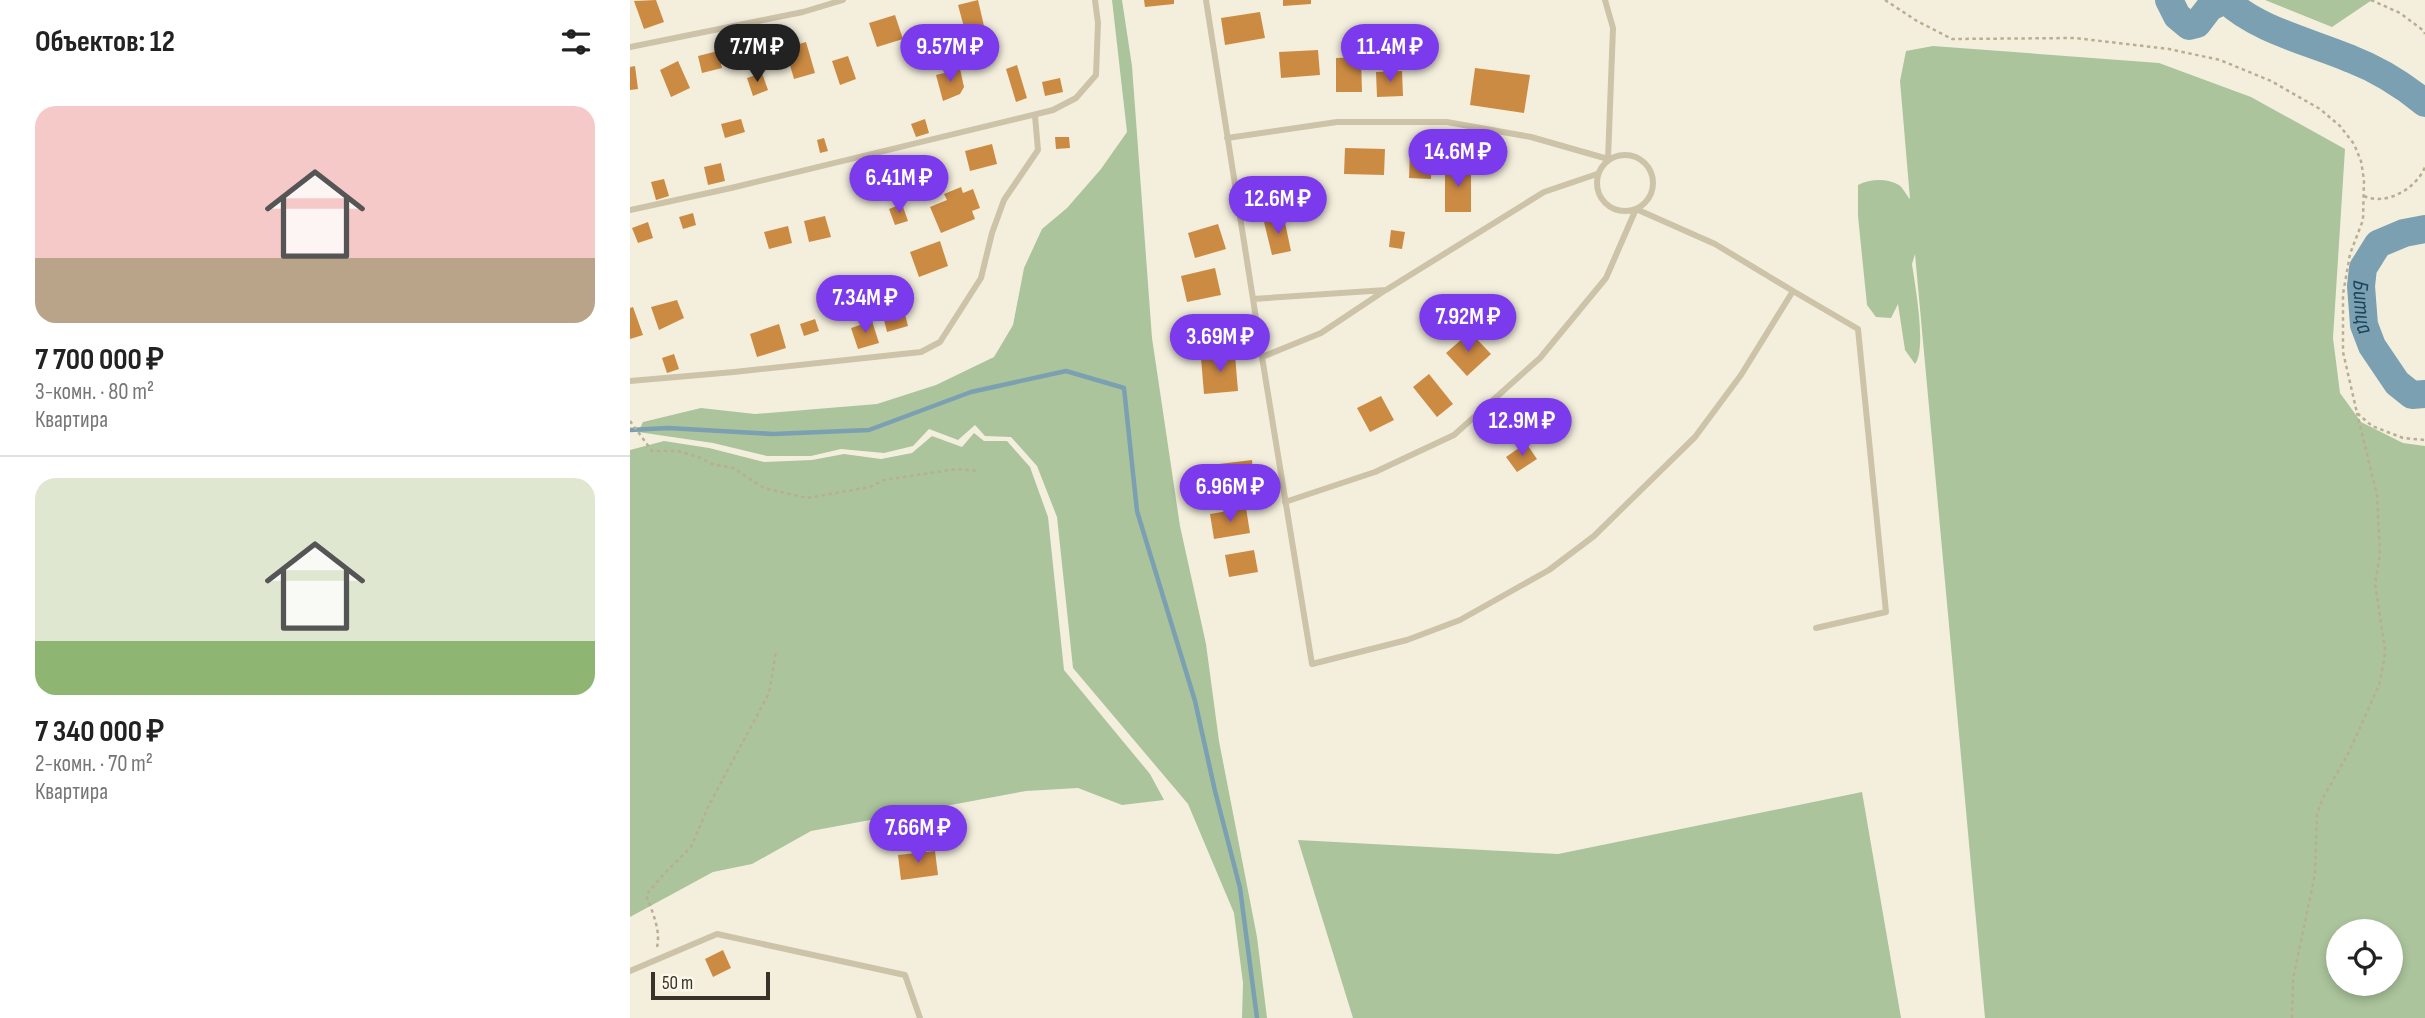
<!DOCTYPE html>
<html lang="ru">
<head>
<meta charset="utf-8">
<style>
  body { margin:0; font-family:"Sofia Sans Condensed",sans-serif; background:#f6f6f6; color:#222; height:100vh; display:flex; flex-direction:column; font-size:26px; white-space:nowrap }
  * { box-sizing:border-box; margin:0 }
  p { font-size:23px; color:#767676 }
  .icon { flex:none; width:38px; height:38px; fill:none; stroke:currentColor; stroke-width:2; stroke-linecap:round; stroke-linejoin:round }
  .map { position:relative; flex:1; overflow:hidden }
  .panel { display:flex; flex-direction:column; background:#fff; width:630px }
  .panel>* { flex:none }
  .buttons { position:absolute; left:1696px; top:919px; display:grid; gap:14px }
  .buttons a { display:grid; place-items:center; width:77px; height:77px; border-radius:50%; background:#fff; box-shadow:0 4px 10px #0003; font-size:35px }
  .scale { position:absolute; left:21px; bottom:18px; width:119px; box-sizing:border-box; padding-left:7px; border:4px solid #393229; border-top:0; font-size:19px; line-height:24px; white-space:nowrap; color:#393229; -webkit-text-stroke:5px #fbf8ea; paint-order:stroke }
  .price { position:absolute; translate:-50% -60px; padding:0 16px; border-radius:24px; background:#7c3aed; color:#fff; font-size:23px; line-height:46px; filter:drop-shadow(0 2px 4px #0008) }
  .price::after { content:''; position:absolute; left:50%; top:42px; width:21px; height:16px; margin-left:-10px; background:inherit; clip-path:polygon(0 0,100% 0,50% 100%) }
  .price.current { background:#222; color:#fff }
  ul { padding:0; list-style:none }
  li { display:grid; align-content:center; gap:14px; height:371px; padding:0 35px }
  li+li { border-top:2px solid #e0e0e0 }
  li span { display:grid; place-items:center; height:217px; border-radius:21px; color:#555 }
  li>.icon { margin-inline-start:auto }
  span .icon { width:126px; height:126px; fill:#fffc; stroke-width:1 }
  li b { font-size:30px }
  h2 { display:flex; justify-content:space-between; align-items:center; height:84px; padding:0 35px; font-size:30px }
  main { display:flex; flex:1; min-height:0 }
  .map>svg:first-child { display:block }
</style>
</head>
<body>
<main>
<section class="panel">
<h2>Объектов: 12<svg class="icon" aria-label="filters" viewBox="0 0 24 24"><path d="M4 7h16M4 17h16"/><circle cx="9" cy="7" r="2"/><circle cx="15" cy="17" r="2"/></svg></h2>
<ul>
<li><span style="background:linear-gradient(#f6c9c9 70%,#b9a48a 0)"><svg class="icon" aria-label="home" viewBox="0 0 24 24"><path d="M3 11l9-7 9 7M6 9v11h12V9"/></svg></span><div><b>7 700 000 ₽</b><p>3-комн. · 80 m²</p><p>Квартира</p></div></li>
<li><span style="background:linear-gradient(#dfe7d0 75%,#8fb573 0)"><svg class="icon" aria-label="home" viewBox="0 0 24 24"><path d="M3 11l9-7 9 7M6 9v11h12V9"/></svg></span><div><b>7 340 000 ₽</b><p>2-комн. · 70 m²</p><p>Квартира</p></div></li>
</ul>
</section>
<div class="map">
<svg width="1795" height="1018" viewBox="0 0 1795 1018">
  <rect width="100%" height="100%" fill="#f4efdd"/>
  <path fill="#abc49c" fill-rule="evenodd" d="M482 0H492L502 66 522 338 550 526 576 644 589 741 627 937 637 1018H612L613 983 604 913 558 804 443 668 427 517 407 466 381 437 355 436 345 425 328 440 299 429 283 446 254 453 211 449 181 456H137L83 443 8 432 13 422 71 408 125 414 247 404 306 385 364 357 383 325 394 268 412 229 437 208 471 169 497 132Z
    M1635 0H1742L1702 27Z
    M1303 46 1529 63 1621 97 1715 149 1703 338 1710 393 1731 422 1773 443 1795 446V1018H1355L1285 254 1282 264C1285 285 1297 349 1285 364L1275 350 1268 304 1261 318 1246 317 1237 305 1228 216V185C1240 179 1257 178 1269 185 1273 188 1277 196 1280 199L1270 81 1276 51ZM1708 931H1760V984H1708Z
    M344 433 354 441H377L400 467 418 517 434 670 520 774 534 800 492 805 448 788 396 791 181 831 122 864 83 872 0 917V450L34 441 79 448 134 462 182 460 214 454 251 459 282 453 302 436 332 447Z
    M1232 792 1271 1018H723L668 840 928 854Z"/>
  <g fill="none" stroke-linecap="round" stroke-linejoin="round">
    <path stroke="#7aa0b2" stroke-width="4.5" d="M0 430 38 428 143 434 239 430 341 392 436 371 494 388 507 511 565 701 585 791 610 888 627 1018"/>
    <g stroke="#7aa0b2" stroke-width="28">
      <path d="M1539 0 1547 16 1559 26 1567 24 1580 7 1595 0"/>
      <path d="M1596 0C1627 30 1681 42 1721 59 1747 69 1774 86 1795 103"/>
      <path id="s1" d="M1795 229 1774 233 1748 244 1733 268 1731 286 1734 325 1742 346 1767 383 1782 395 1795 394"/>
    </g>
  </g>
  <path fill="#cc8b43" d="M26 0 34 22 14 29 4 1Z
    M348 0 354 26 335 31 328 5Z
    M514 0H544V4L515 7Z
    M653 0H681V4L653 6Z
    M630 12 635 38 595 45 591 18Z
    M265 15 273 39 247 47 239 23Z
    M361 38 365 56 345 61 341 43Z
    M176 42 185 73 164 79 155 48Z
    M688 50 690 75 651 78 649 52Z
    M88 51 92 68 72 73 68 56Z
    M218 56 226 79 210 85 202 61Z
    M731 57 732 92H706V58Z
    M48 61 60 88 41 97 30 70Z
    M387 65 397 98 386 102 376 69Z
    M5 66 8 89 0 90V67Z
    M845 68 900 75 894 113 840 105Z
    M330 69 334 87 330 94 313 101 306 75Z
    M772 71 773 96 747 97 746 72Z
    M132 73 138 90 123 96 117 78Z
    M430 78 433 92 415 96 412 82Z
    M111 119 115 132 95 138 91 124Z
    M295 119 299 133 286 137 281 124Z
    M425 137H439L440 148 426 149Z
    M194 138 198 151 190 153 187 140Z
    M362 144 367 164 340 171 335 151Z
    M715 148 755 149 754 175 714 174Z
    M780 150 802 151 801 179 779 178Z
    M91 163 95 181 78 185 74 167Z
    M815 166H841V212H815Z
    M34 179 39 196 26 200 21 182Z
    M331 187 333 193 343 189 350 208 342 211 345 219 311 233 300 207 317 200 314 194Z
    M272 204 278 221 265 225 259 209Z
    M63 213 66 225 53 229 49 217Z
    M195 216 201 237 179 242 174 221Z
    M654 218 661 251 642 255 634 222Z
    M18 222 23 238 8 243 2 228Z
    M588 224 596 249 565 258 558 233Z
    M158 226 162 243 139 249 134 232Z
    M761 230 775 232 772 249 759 247Z
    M310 241 318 266 289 277 280 252Z
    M585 268 591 295 557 302 551 276Z
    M270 295 278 326 257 332 249 300Z
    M47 300 54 318 29 330 21 307Z
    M3 307 13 335 0 339V308Z
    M185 319 189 331 174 336 170 324Z
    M242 321 249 343 228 349 221 328Z
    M149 324 156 348 127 357 120 334Z
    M840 332 861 354 837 376 816 353Z
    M44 354 49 369 37 373 32 358Z
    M605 355 608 391 574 394 571 358Z
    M799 374 823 404 807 417 783 387Z
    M751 396 764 420 740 432 727 408Z
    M896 443 907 459 887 472 876 457Z
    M622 460 624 487 592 490 589 464Z
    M616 508 620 533 584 539 580 514Z
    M624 550 628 572 599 577 595 555Z
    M305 851 308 875 271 880 268 855Z
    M93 950 101 968 83 977 75 959Z"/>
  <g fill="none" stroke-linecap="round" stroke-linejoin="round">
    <path stroke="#b9ae92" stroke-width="2.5" stroke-dasharray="3.5 3.5" stroke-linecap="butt" d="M1255 0 1287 21 1322 39 1445 38 1539 49 1590 60 1641 81 1690 109 1710 126 1724 144 1731 161 1734 180 1733 220 1720 254 1713 294V352L1727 413 1742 426 1773 438 1795 440
      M1741 0 1770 13 1794 31 1795 34
      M1734 196C1756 206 1786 189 1795 167
      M0 421 22 451H48L71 458 82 464 103 468 134 488 177 498 240 487 254 480 327 469 347 471
      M27 947C31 930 22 911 16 895L34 874 61 847 78 807 139 693 146 651
      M1662 1018 1663 979 1685 874 1687 814 1693 798 1719 752 1749 685 1754 661 1755 649 1745 584 1750 554 1747 495 1727 413"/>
    <path stroke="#cdc3a8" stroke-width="6" d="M576 0 623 299 756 290 914 192 967 174
      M0 47 173 12 213 0
      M597 138 707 122H817L901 137 978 159 983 28 975 0
      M967 183a28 28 0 1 1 56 0a28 28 0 1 1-56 0Z
      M0 210 101 188 423 110 446 98 466 75 468 23 465 0
      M623 299 632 357 691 333 754 291
      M632 357 682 664 777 640 830 620 919 570 964 536 1065 437 1111 375 1163 291 1228 329 1256 612 1186 628
      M0 381 104 372 291 352 310 342 351 278 362 233 374 200 408 150 405 116
      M655 502 745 472 824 435 910 358 976 278 1006 209 1085 244 1163 291
      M0 971 87 934 275 975 290 1018"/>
  </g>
  <g text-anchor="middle" stroke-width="7" stroke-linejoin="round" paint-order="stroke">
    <g font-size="23" font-style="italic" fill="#1c465d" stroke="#fbf8ea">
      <text dy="8" stroke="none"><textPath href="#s1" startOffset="117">Битца</textPath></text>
    </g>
  </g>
</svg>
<div class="buttons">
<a><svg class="icon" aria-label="locate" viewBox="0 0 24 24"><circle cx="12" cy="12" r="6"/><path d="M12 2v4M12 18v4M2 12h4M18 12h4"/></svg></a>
</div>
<div class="scale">50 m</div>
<b class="price current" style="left:127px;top:84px">7.7M ₽</b>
<b class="price" style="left:320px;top:84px">9.57M ₽</b>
<b class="price" style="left:760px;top:84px">11.4M ₽</b>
<b class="price" style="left:828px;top:189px">14.6M ₽</b>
<b class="price" style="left:269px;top:215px">6.41M ₽</b>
<b class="price" style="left:648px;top:236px">12.6M ₽</b>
<b class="price" style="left:235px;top:335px">7.34M ₽</b>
<b class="price" style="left:838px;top:354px">7.92M ₽</b>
<b class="price" style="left:590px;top:374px">3.69M ₽</b>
<b class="price" style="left:892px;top:458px">12.9M ₽</b>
<b class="price" style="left:600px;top:524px">6.96M ₽</b>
<b class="price" style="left:288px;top:865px">7.66M ₽</b>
</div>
</main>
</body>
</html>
